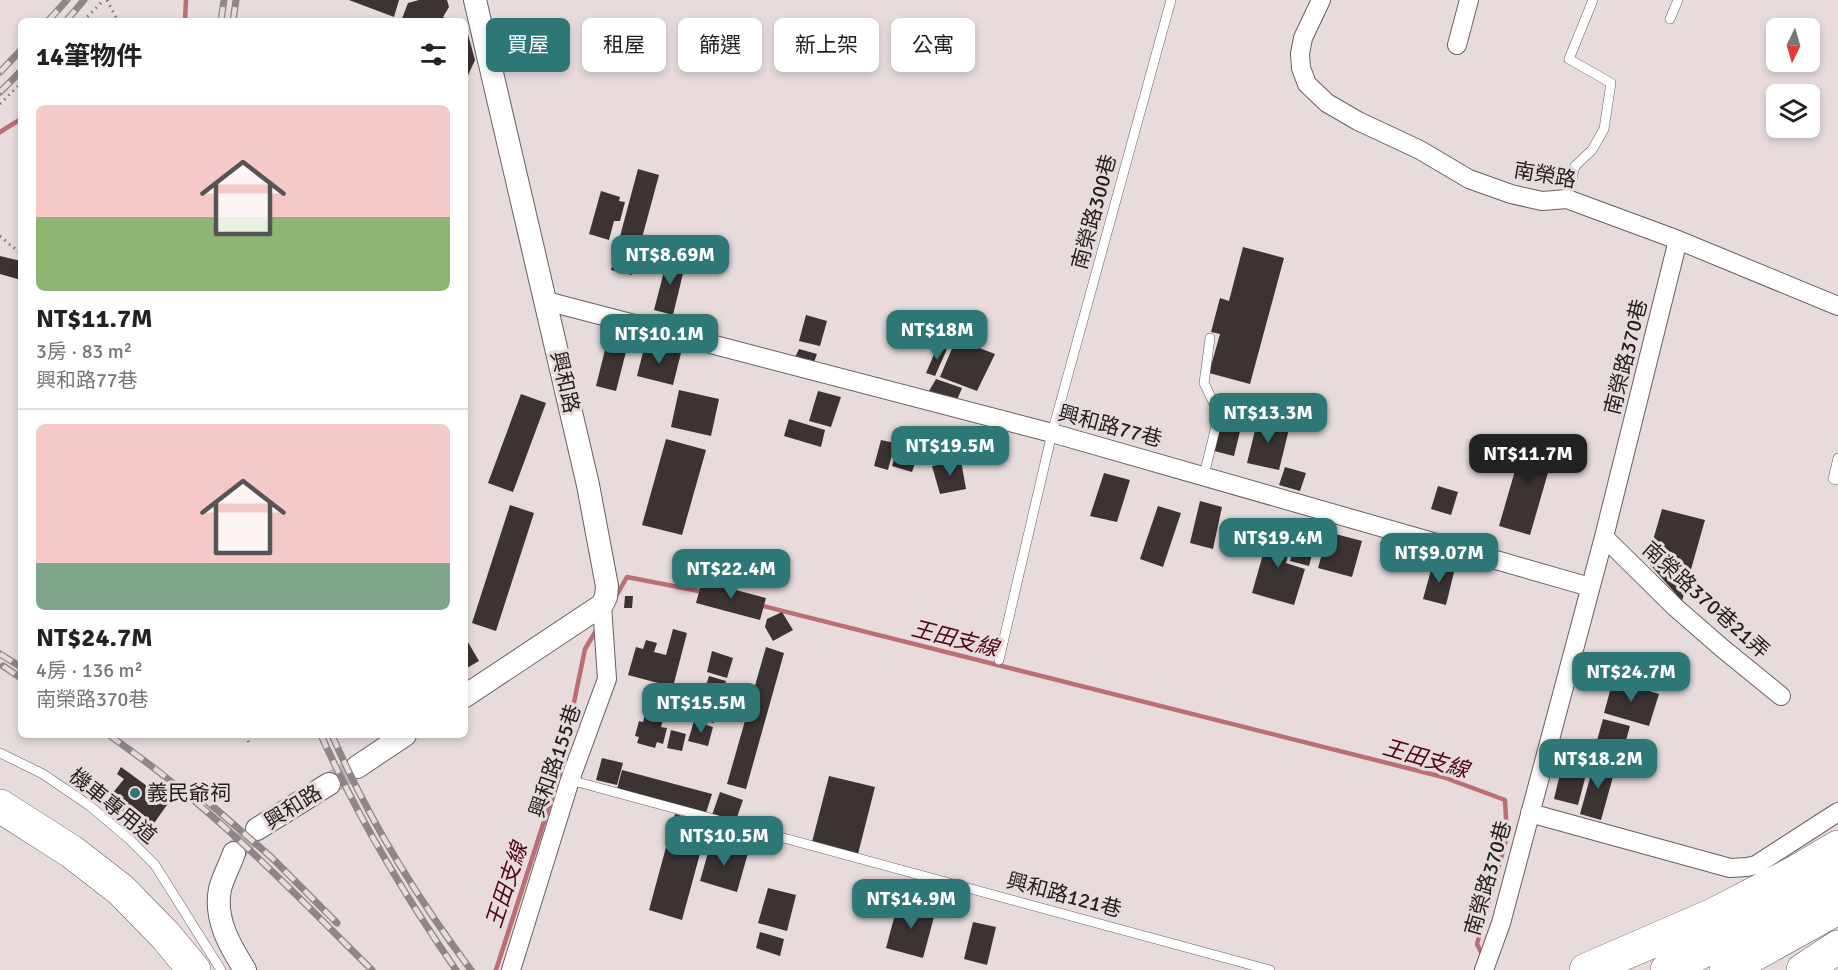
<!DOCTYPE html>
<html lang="zh-TW">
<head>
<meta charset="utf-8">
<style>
  body { margin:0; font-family:Signika,"Noto Sans TC",sans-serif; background:#f2f2f2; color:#222; height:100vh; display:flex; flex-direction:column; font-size:22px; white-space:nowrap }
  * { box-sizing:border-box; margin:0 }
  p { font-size:20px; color:#767676 }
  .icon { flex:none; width:33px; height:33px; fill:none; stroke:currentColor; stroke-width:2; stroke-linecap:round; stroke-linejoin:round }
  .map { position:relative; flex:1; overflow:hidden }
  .panel { position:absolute; left:18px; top:18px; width:450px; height:720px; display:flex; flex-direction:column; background:#fff; border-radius:9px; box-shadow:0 3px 9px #0003 }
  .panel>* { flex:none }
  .top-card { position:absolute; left:486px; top:18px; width:570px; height:54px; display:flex; gap:12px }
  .needle { width:39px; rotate:185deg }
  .tools { position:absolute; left:1766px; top:18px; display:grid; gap:12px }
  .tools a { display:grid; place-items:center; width:54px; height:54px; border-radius:9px; background:#fff; box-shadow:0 3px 9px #0003; font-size:30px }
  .price { position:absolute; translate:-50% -51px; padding:0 14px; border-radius:12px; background:#2d7776; color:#fff; font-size:20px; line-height:39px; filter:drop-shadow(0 2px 3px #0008) }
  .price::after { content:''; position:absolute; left:50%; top:36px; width:18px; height:14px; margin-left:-9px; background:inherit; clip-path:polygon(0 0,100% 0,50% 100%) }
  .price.current { background:#222; color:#fff }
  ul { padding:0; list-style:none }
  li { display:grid; align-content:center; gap:12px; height:318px; padding:0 18px }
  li+li { border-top:2px solid #e0e0e0 }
  li span { display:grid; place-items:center; height:186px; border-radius:9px; color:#555 }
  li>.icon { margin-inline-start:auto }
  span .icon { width:108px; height:108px; fill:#fffc; stroke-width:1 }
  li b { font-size:26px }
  h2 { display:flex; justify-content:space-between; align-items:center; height:72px; padding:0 18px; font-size:26px }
  .chip { padding:0 21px; border-radius:9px; background:#fff; box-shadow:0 3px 9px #0003; font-size:21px; line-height:54px }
  .chip.current { background:#2d7776; color:#fff }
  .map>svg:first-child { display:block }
</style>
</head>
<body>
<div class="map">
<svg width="1838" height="970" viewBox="0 0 1838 970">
  <rect width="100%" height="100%" fill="#e7dbdc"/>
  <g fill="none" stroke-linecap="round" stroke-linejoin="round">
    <path stroke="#bd6d74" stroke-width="4.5" d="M185 21 186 0
      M0 132 21 119
      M615 598 627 577 704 592
      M759 605 1443 777 1505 800 1507 837 1477 944 1483 956
      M496 970 559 775 585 649 597 629"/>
  </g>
  <path fill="#3c3333" d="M349 0H399L394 17Z
    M419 0H447L449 7 443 17 449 21H401L408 3Z
    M465 30 467 31 475 60 465 82Z
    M638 169 659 175 632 275 611 270Z
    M601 191 620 197 619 201 625 202 620 221H614L609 240 589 234Z
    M1243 247 1284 258 1250 384 1209 373 1220 334 1211 332 1220 298 1229 301Z
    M0 256 21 261V280L0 274Z
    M668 256 686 261 673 315 654 310Z
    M806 315 827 321 820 346 799 341Z
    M610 330 630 336 616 391 596 386Z
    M956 339 995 354 977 391 940 377Z
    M645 344 681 353 673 385 637 376Z
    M938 345 947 349 935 376 926 373Z
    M799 349 817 354 813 365 794 359Z
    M936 379 962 388 957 400 929 391Z
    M679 390 719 399 711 436 671 427Z
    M818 391 841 397 831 427 809 421Z
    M521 394 546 403 513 492 488 483Z
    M1290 400 1319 406 1315 422 1287 415Z
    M1222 418 1242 423 1234 456 1214 451Z
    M1258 418 1290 425 1279 470 1247 463Z
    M789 419 825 430 821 447 784 436Z
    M1525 436 1556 445 1530 535 1499 526Z
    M666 439 706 450 682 535 642 525Z
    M881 440 895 443 888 470 874 466Z
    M897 449 918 454 912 472 892 466Z
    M961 461 966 489 940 494 932 466Z
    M1285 467 1306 473 1300 491 1279 485Z
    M1104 473 1130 480 1117 522 1090 516Z
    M1438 486 1458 492 1451 515 1431 509Z
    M1200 501 1222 507 1213 549 1190 543Z
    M510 505 534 513 496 631 472 623Z
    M1158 506 1181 513 1163 567 1140 559Z
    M1662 509 1705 520 1682 601 1647 561Z
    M1271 526 1294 533 1286 563 1305 569 1294 605 1252 593Z
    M1299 526 1318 531 1309 566 1290 561Z
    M1328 532 1362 541 1352 577 1318 568Z
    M1433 563 1455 568 1446 605 1423 599Z
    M702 581 766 598 760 620 696 603Z
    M625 596H633L632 608H624Z
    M782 612 793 630 773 641 765 627 767 619Z
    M673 629 687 633 673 687 628 675 636 647 643 649 646 640 657 643 654 652 666 655Z
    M465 637 479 661 465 669Z
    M766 647 784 653 746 789 727 784Z
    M712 651 733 658 727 678 707 672Z
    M709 676 726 681 714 723 696 718Z
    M1613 680 1659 694 1649 726 1604 713Z
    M645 715 663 719 661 727 667 728 663 744 657 742 655 748 637 743 639 737 635 736 639 721 643 722Z
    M1603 719 1630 726 1620 762 1593 755Z
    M694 721 713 727 708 746 688 741Z
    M671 730 686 734 682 751 667 748Z
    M602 758 623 763 617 785 596 780Z
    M1595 760 1616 766 1601 820 1580 814Z
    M1563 761 1588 767 1578 805 1554 799Z
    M121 767 169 802 150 829 132 816 127 824 107 810 110 804 107 800 124 779 117 774Z
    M622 770 712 794 706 813 617 789Z
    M829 776 875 787 858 854 812 842Z
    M720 792 743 800 735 823 712 815Z
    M675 814 708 824 682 920 649 910Z
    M711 842 748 853 737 892 700 881Z
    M768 888 796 895 787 931 758 923Z
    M898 903 935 913 923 958 886 948Z
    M973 922 996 927 987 965 964 959Z
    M760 932 784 939 780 956 756 948Z"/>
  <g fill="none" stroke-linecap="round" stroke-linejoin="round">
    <path stroke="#c0b5b6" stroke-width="22" stroke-dasharray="22 11" stroke-linecap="butt" d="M329 784 357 767
      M234 853 257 829"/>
    <g stroke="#695f60" stroke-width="10">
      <path id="service" d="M1670 19 1678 0
        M1567 199 1575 166 1592 150 1604 129 1611 83 1569 59 1593 0
        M1838 458 1833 479 1838 480
        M1204 475 1219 414 1204 383 1210 338
        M999 660 1052 433 1171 0
        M0 753 43 774 90 806 129 839 155 865 221 970
        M570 780 1270 970"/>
    </g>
    <g stroke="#695f60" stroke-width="20">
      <path id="minor" d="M1321 0 1303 38 1300 54 1301 68 1307 84 1327 103 1358 121 1420 150 1469 179 1511 194 1542 201 1567 199 1678 240 1838 306
        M1457 45 1469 0
        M546 301 1052 433 1590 587
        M1604 537 1675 607 1722 648 1781 696
        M1530 813 1730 868 1747 867 1756 865 1838 812
        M511 970 570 780 607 679 602 605
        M1484 970 1501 923 1604 537 1678 240"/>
    </g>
    <g stroke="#695f60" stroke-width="24">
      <path id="tertiary" d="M465 696 602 605 606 597 607 586 588 485 475 0
        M357 767 405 735
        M257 829 329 784
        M234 853C230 865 223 877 220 889 214 919 230 946 245 970"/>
    </g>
    <g stroke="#695f60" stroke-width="34">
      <path id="motorway" d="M0 806 72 852 121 890 165 935 194 970
        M1586 970 1713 915 1794 873 1838 847
        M1667 970 1770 916 1838 874
        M1726 970 1838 908
        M1803 970 1838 947"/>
    </g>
    <path stroke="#7d7575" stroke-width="3" stroke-dasharray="1.5 4.5" stroke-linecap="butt" d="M107 0 118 21
      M83 21 104 0
      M0 104 21 83
      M0 236 21 254
      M246 735 250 746"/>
    <use href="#service" stroke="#fff" stroke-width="9"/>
    <use href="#minor" stroke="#fff" stroke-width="18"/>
    <use href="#tertiary" stroke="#fff" stroke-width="22"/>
    <use href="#motorway" stroke="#fff" stroke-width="33"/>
    <g stroke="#8e8687" stroke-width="7">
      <path id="rail" d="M48 21 67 0
        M66 21 84 0
        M221 21 224 0
        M233 21 236 0
        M0 72 21 50
        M0 92 21 71
        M0 654 21 667
        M3 666 21 678
        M109 735C131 751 154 767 175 785 245 841 308 907 372 970
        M321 735C358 818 405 896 456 970
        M332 735C368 818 417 898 471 970
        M201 796 271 857 337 923"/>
    </g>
    <use href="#rail" stroke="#e7dbdc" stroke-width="4.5" stroke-dasharray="14" stroke-linecap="butt"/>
  </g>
  <circle fill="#2d7776" stroke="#e7dbdc" stroke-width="2" cx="135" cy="793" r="6"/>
  <g text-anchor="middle" stroke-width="6" stroke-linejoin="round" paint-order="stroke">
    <g font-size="21" fill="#231f1f" stroke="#e7dbdc">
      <text transform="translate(1545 175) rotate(10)" y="7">南榮路</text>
      <text transform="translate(1094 212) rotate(-75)" y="7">南榮路300巷</text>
      <text transform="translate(1626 357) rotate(-76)" y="7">南榮路370巷</text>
      <text transform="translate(565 382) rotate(77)" y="7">興和路</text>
      <text transform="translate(1110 426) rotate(15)" y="7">興和路77巷</text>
      <text transform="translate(1706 600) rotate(42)" y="7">南榮路370巷21弄</text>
      <text transform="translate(555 761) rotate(-71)" y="7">興和路155巷</text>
      <text transform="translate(113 806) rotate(39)" y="7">機車專用道</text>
      <text transform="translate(293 807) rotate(-32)" y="7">興和路</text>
      <text transform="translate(1488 878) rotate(-74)" y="7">南榮路370巷</text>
      <text transform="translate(1064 895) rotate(15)" y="7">興和路121巷</text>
    </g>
    <g font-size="21" fill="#231f1f" stroke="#e7dbdc" text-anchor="start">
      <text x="147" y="800">義民爺祠</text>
    </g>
    <g font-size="22" font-style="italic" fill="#510518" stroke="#e7dbdc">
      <text transform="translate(955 638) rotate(14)" y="8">王田支線</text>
      <text transform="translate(1426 758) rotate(16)" y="8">王田支線</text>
      <text transform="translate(506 885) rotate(-72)" y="8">王田支線</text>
    </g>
  </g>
</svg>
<div class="tools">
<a><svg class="needle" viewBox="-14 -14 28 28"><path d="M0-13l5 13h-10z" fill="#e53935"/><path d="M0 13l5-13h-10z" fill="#767676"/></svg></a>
<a><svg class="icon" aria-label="layers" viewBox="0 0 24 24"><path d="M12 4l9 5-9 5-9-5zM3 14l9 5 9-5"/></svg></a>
</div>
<b class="price" style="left:670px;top:286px">NT$8.69M</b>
<b class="price" style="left:937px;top:361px">NT$18M</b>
<b class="price" style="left:659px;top:365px">NT$10.1M</b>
<b class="price" style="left:1268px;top:444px">NT$13.3M</b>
<b class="price" style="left:950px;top:477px">NT$19.5M</b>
<b class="price current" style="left:1528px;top:485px">NT$11.7M</b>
<b class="price" style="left:1278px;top:569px">NT$19.4M</b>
<b class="price" style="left:1439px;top:584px">NT$9.07M</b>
<b class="price" style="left:731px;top:600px">NT$22.4M</b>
<b class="price" style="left:1631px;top:703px">NT$24.7M</b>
<b class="price" style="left:701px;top:734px">NT$15.5M</b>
<b class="price" style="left:1598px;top:790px">NT$18.2M</b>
<b class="price" style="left:724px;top:867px">NT$10.5M</b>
<b class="price" style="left:911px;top:930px">NT$14.9M</b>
<div class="top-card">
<a class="chip current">買屋</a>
<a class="chip">租屋</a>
<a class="chip">篩選</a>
<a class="chip">新上架</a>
<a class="chip">公寓</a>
</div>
<section class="panel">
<h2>14筆物件<svg class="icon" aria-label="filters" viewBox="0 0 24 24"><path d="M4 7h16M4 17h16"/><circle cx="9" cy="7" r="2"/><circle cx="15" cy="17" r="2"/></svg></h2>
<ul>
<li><span style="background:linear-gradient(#f6c9c9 60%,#8fb573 0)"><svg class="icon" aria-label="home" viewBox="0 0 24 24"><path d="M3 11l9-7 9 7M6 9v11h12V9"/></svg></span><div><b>NT$11.7M</b><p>3房 · 83 m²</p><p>興和路77巷</p></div></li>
<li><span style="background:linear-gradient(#f6c9c9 75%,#7fa58c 0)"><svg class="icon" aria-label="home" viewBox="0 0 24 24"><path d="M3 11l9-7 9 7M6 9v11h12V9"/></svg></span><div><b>NT$24.7M</b><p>4房 · 136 m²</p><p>南榮路370巷</p></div></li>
</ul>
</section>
</div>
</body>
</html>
